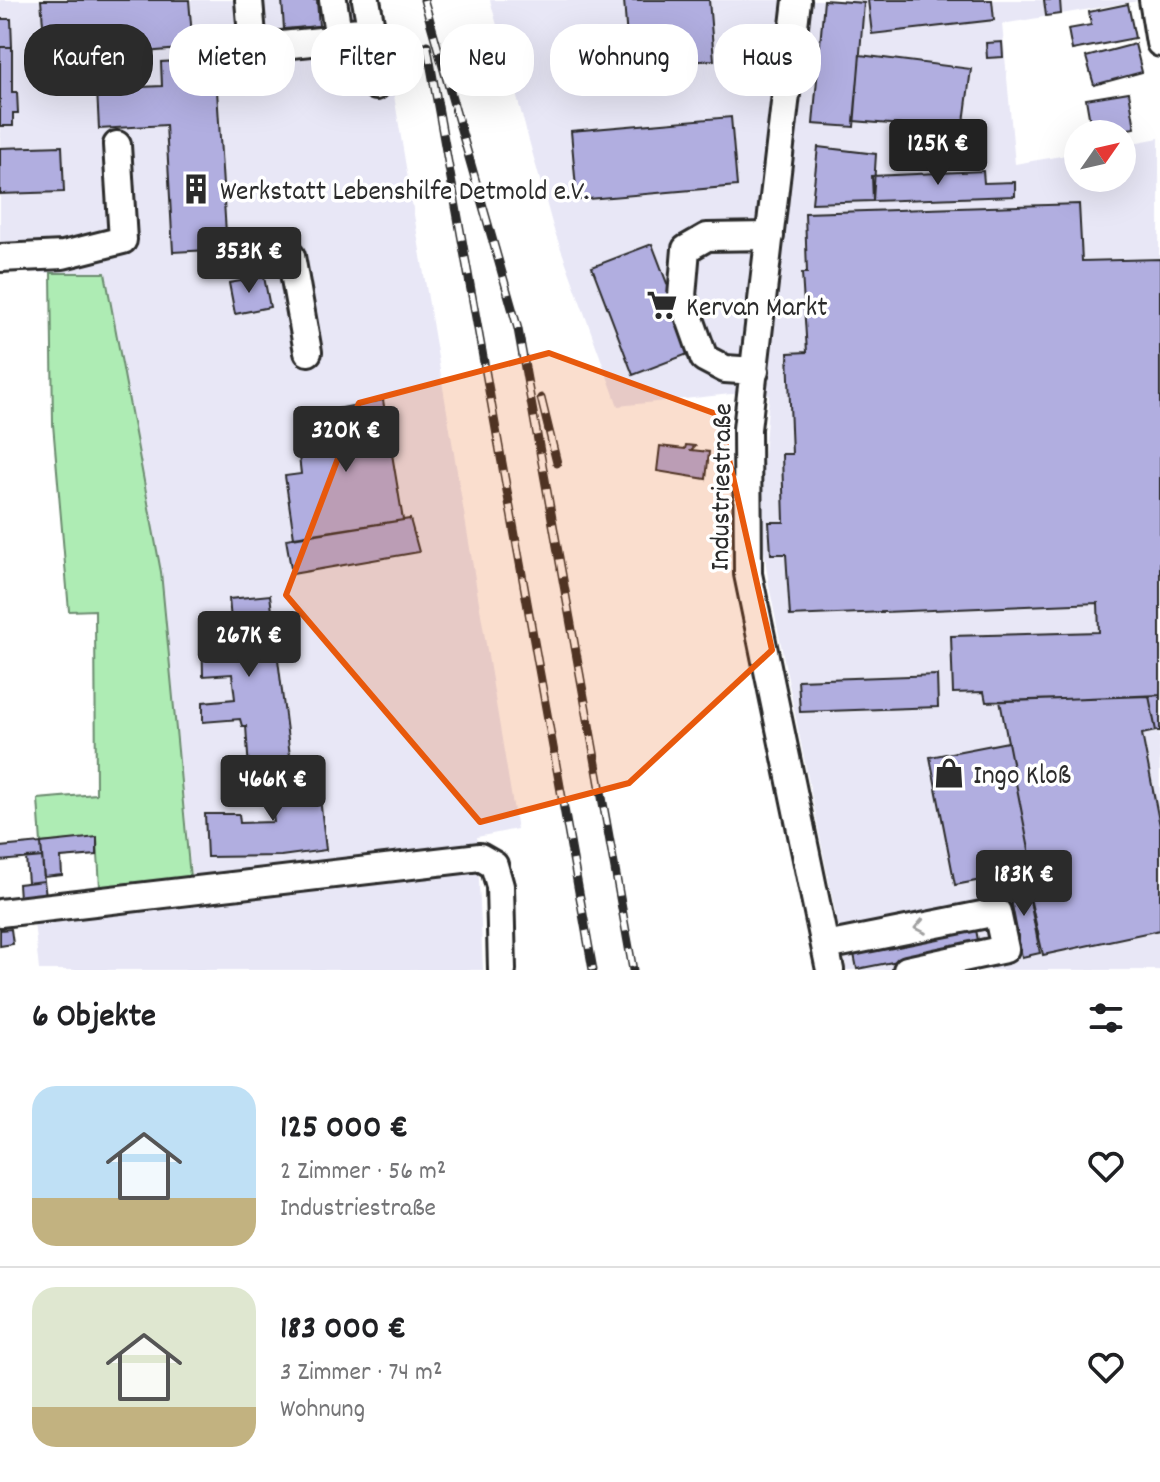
<!DOCTYPE html>
<html lang="de">
<head>
<meta charset="utf-8">
<style>
  body { margin:0; font-family:Dekko,sans-serif; background:#f6f6f6; color:#202124; height:100vh; display:flex; flex-direction:column; font-size:30px; white-space:nowrap }
  * { box-sizing:border-box; margin:0 }
  p { font-size:26px; color:#757577 }
  .icon { flex:none; width:44px; height:44px; fill:none; stroke:currentColor; stroke-width:2; stroke-linecap:round; stroke-linejoin:round }
  .map { position:relative; height:970px; overflow:hidden }
  .side { display:flex; flex-direction:column; background:#fff; flex:1 }
  .side>* { flex:none }
  .guide { position:absolute; left:24px; top:24px; width:1112px; height:72px; display:flex; gap:16px }
  .needle { width:52px; rotate:56deg }
  .buttons { position:absolute; left:1064px; top:120px; display:grid; gap:16px }
  .buttons a { display:grid; place-items:center; width:72px; height:72px; border-radius:50%; background:#fff; box-shadow:0 8px 32px #0002; font-size:40px }
  .price { position:absolute; translate:-50% -68px; padding:0 18px; border-radius:8px; background:#2b2b2b; color:#fff; font-size:26px; line-height:52px; filter:drop-shadow(0 2px 4px #0008) }
  .price::after { content:''; position:absolute; left:50%; top:48px; width:24px; height:18px; margin-left:-12px; background:inherit; clip-path:polygon(0 0,100% 0,50% 100%) }
  .price.selected { background:#222; color:#fff }
  ul { padding:0; list-style:none }
  li { display:flex; align-items:center; gap:24px; height:200px; padding:0 32px }
  li+li { border-top:2px solid #e0e0e0 }
  li span { display:grid; place-items:center; flex:none; width:224px; height:160px; border-radius:24px; color:#555 }
  li>.icon { margin-inline-start:auto }
  span .icon { width:96px; height:96px; fill:#fffc; stroke-width:1 }
  li b { font-size:34px }
  h2 { display:flex; justify-content:space-between; align-items:center; height:96px; padding:0 32px; font-size:34px }
  .tag { padding:0 28px; border-radius:32px; background:#fff; box-shadow:0 8px 32px #0002; font-size:28px; line-height:72px }
  .tag.selected { background:#2b2b2b; color:#fff }
  .map>svg:first-child { display:block }
</style>
</head>
<body>
<div class="map">
<svg width="1160" height="970" viewBox="0 0 1160 970">
  <rect width="100%" height="100%" fill="#fff"/>
  <filter id="ink" filterUnits="userSpaceOnUse"><feTurbulence type="fractalNoise" baseFrequency=".0125" numOctaves="2"/><feDisplacementMap in="SourceGraphic" scale="16" xChannelSelector="R" yChannelSelector="G"/><feConvolveMatrix kernelMatrix="1 2 1 2 8 2 1 2 1" color-interpolation-filters="sRGB"/></filter>
  <g filter="url(#ink)">
    <path fill="#e8e7f6" d="M0 0H378L517 829 477 837 483 970H39L34 922 194 903 161 572 105 274 0 272Z
      M490 0H1143L1002 24 1015 164 1078 153V178H1122V145L1159 138 1160 970H815L846 965 769 586 759 514 769 395 731 394 618 406 553 227Z"/>
    <path fill="#aeecb4" stroke="#6c8c70" stroke-width="2" d="M51 273H105L161 572 190 877 100 887 97 838 41 843 38 799 96 794 95 610 69 611 53 424Z"/>
    <path fill="#b1aee0" stroke="#2b2b2b" stroke-width="2" d="M41 0H189L193 48 46 60Z
      M282 0H317L319 26 284 29Z
      M624 0H709L714 60 629 66Z
      M824 0 864 3 854 127 813 124Z
      M868 0H992L994 20 872 34Z
      M1044 0H1060L1061 14 1046 16Z
      M1128 4 1135 38 1072 50 1068 29 1091 25 1089 12Z
      M0 19H11L12 47H0Z
      M1002 42 1003 57 987 58 986 43Z
      M1135 44 1142 72 1094 85 1086 57Z
      M0 47H12V92H17L18 113H13V126H0Z
      M860 55 971 69 963 130 854 121Z
      M215 59 227 249 173 252 166 125 99 129 97 89 162 86 161 62Z
      M1129 92 1135 128 1092 134 1086 99Z
      M731 117 737 186 577 200 571 131Z
      M62 146 64 192 0 194V148Z
      M818 147 876 154 873 201 812 203Z
      M983 171 984 183 1015 182V196L873 201 872 176Z
      M1079 204 1082 261 1160 259V695L986 702 984 692 953 693 951 636 1099 632 1098 603 790 616 786 554H771L769 522H784L782 454H792L788 353 807 352 802 273H807L805 213Z
      M652 244 693 352 633 375 592 267Z
      M264 277 270 307 235 314 229 283Z
      M383 400 403 520 294 537 285 476 301 474 299 456 316 451 311 414Z
      M686 445 695 446 691 450 709 452 706 479 657 471 660 446 685 449Z
      M410 519 419 552 292 574 286 539Z
      M270 595 291 764 249 770 246 726H242L240 719 203 722V702L235 699 232 674 203 676 202 624 231 620 229 599Z
      M937 675 938 707 800 712 798 680Z
      M1160 695V731H1156L1149 696Z
      M1149 696 1156 731 1142 734 1160 826V930L1043 955 1026 880 1035 878 1033 870 1000 701Z
      M1008 742 1033 870 955 885 930 757Z
      M317 772 326 850 281 856 207 857 205 814H239L240 823 274 822 268 777Z
      M97 837V855L61 858 62 875 44 877 41 843Z
      M41 843 42 857 0 861V847Z
      M42 857 44 881 28 883 26 858Z
      M1026 880 1040 953 1022 957 1008 884Z
      M44 881 46 895 19 898 18 884Z
      M975 925 979 945 857 969 853 949Z
      M11 929 13 944 0 946V930Z"/>
    <g fill="none" stroke-linecap="round" stroke-linejoin="round">
      <g stroke="#2b2b2b" stroke-width="32">
        <path id="minor" d="M249 0 253 48 330 40 338 33 372 30
          M333 0 338 33
          M366 0 377 61 376 86
          M797 0 747 429 748 574 830 970
          M1153 0 1160 43
          M291 256 308 352
          M0 258 63 255 123 240 117 145
          M755 371 725 369 704 358 682 296 686 249 707 237 770 236
          M0 913 480 857 494 865 500 886 502 970
          M826 946 997 912 1005 949 907 970"/>
      </g>
      <use href="#minor" stroke="#fff" stroke-width="26"/>
      <g stroke="#2b2b2b" stroke-width="9">
        <path id="rail" d="M424 0 518 329 633 970
          M427 45 593 970
          M541 398 557 463"/>
      </g>
      <use href="#rail" stroke="#fff" stroke-width="6" stroke-dasharray="18" stroke-linecap="butt"/>
    </g>
    <defs><path id="oneway-chevron" d="M-2-3.5L2.5 0L-2 3.5" fill="none" stroke-width="1.6" stroke-linecap="round" stroke-linejoin="round" transform="scale(2)"/></defs>
    <use stroke="#a0a0a0" href="#oneway-chevron" transform="translate(920 927) rotate(169)"/>
  </g>
  <path fill="#e8590c" fill-opacity="0.2" stroke="#e8590c" stroke-width="6" stroke-linejoin="round" d="M549 353 719 415 772 650 629 783 480 822 286 595 359 403Z"/>
  <defs>
    <g id="building-bare" transform="scale(2.4)"><path d="M-4-6H4V6H1V3H-1V6H-4ZM-2.5-4.3h1.7v1.8h-1.7ZM.8-4.3h1.7v1.8H.8ZM-2.5-1h1.7V.8h-1.7ZM.8-1h1.7V.8H.8Z" fill="#2b2b2b" stroke="#fff" stroke-width="2.5" paint-order="stroke"/></g>
    <g id="supermarket-bare" transform="scale(2.4)"><path d="M-6-5.5h2.5l.6 2H6L4.5 2H-2.5L-4.4-4H-6ZM-1.5 3.2a1.3 1.3 0 1 0 .1 0ZM3 3.2a1.3 1.3 0 1 0 .1 0Z" fill="#2b2b2b" stroke="#fff" stroke-width="2.5" paint-order="stroke"/></g>
    <g id="shop-bare" transform="scale(2.4)"><path d="M-5-2.5h2.3a2.7 3.5 0 0 1 5.4 0H5L5.5 6h-11ZM-1.5-2.5h3a1.5 2.3 0 0 0-3 0Z" fill="#2b2b2b" stroke="#fff" stroke-width="2.5" paint-order="stroke"/></g>
  </defs>
  <g fill-rule="evenodd">
    <use href="#building-bare" x="196" y="189"/>
    <use href="#supermarket-bare" x="662" y="305"/>
    <use href="#shop-bare" x="949" y="773"/>
  </g>
  <g text-anchor="middle" stroke-width="7" stroke-linejoin="round" paint-order="stroke">
    <g font-size="28" fill="#2b2b2b" stroke="#fff" text-anchor="start">
      <text x="220" y="199">Werkstatt Lebenshilfe Detmold e.V.</text>
      <text x="686" y="315">Kervan Markt</text>
      <text x="973" y="783">Ingo Kloß</text>
    </g>
    <g font-size="28" fill="#2b2b2b" stroke="#fff">
      <text transform="translate(719 487) rotate(-89)" y="10">Industriestraße</text>
    </g>
  </g>
</svg>
<div class="buttons">
<a><svg class="needle" viewBox="-14 -14 28 28"><path d="M0-13l5 13h-10z" fill="#e53935"/><path d="M0 13l5-13h-10z" fill="#757577"/></svg></a>
</div>
<b class="price selected" style="left:938px;top:187px">125K €</b>
<b class="price" style="left:249px;top:295px">353K €</b>
<b class="price" style="left:346px;top:474px">320K €</b>
<b class="price" style="left:249px;top:679px">267K €</b>
<b class="price" style="left:273px;top:823px">466K €</b>
<b class="price" style="left:1024px;top:918px">183K €</b>
<div class="guide">
<a class="tag selected">Kaufen</a>
<a class="tag">Mieten</a>
<a class="tag">Filter</a>
<a class="tag">Neu</a>
<a class="tag">Wohnung</a>
<a class="tag">Haus</a>
</div>
</div>
<section class="side">
<h2>6 Objekte<svg class="icon" aria-label="filters" viewBox="0 0 24 24"><path d="M4 7h16M4 17h16"/><circle cx="9" cy="7" r="2"/><circle cx="15" cy="17" r="2"/></svg></h2>
<ul>
<li><span style="background:linear-gradient(#bfe0f5 70%,#c2b280 0)"><svg class="icon" aria-label="home" viewBox="0 0 24 24"><path d="M3 11l9-7 9 7M6 9v11h12V9"/></svg></span><div><b>125 000 €</b><p>2 Zimmer · 56 m²</p><p>Industriestraße</p></div><svg class="icon" aria-label="heart" viewBox="0 0 24 24"><path d="M12 20l-8-8c-3-5 5-10 8-4 3-6 11-1 8 4z"/></svg></li>
<li><span style="background:linear-gradient(#dfe7d0 75%,#c2b280 0)"><svg class="icon" aria-label="home" viewBox="0 0 24 24"><path d="M3 11l9-7 9 7M6 9v11h12V9"/></svg></span><div><b>183 000 €</b><p>3 Zimmer · 74 m²</p><p>Wohnung</p></div><svg class="icon" aria-label="heart" viewBox="0 0 24 24"><path d="M12 20l-8-8c-3-5 5-10 8-4 3-6 11-1 8 4z"/></svg></li>
</ul>
</section>
</body>
</html>
